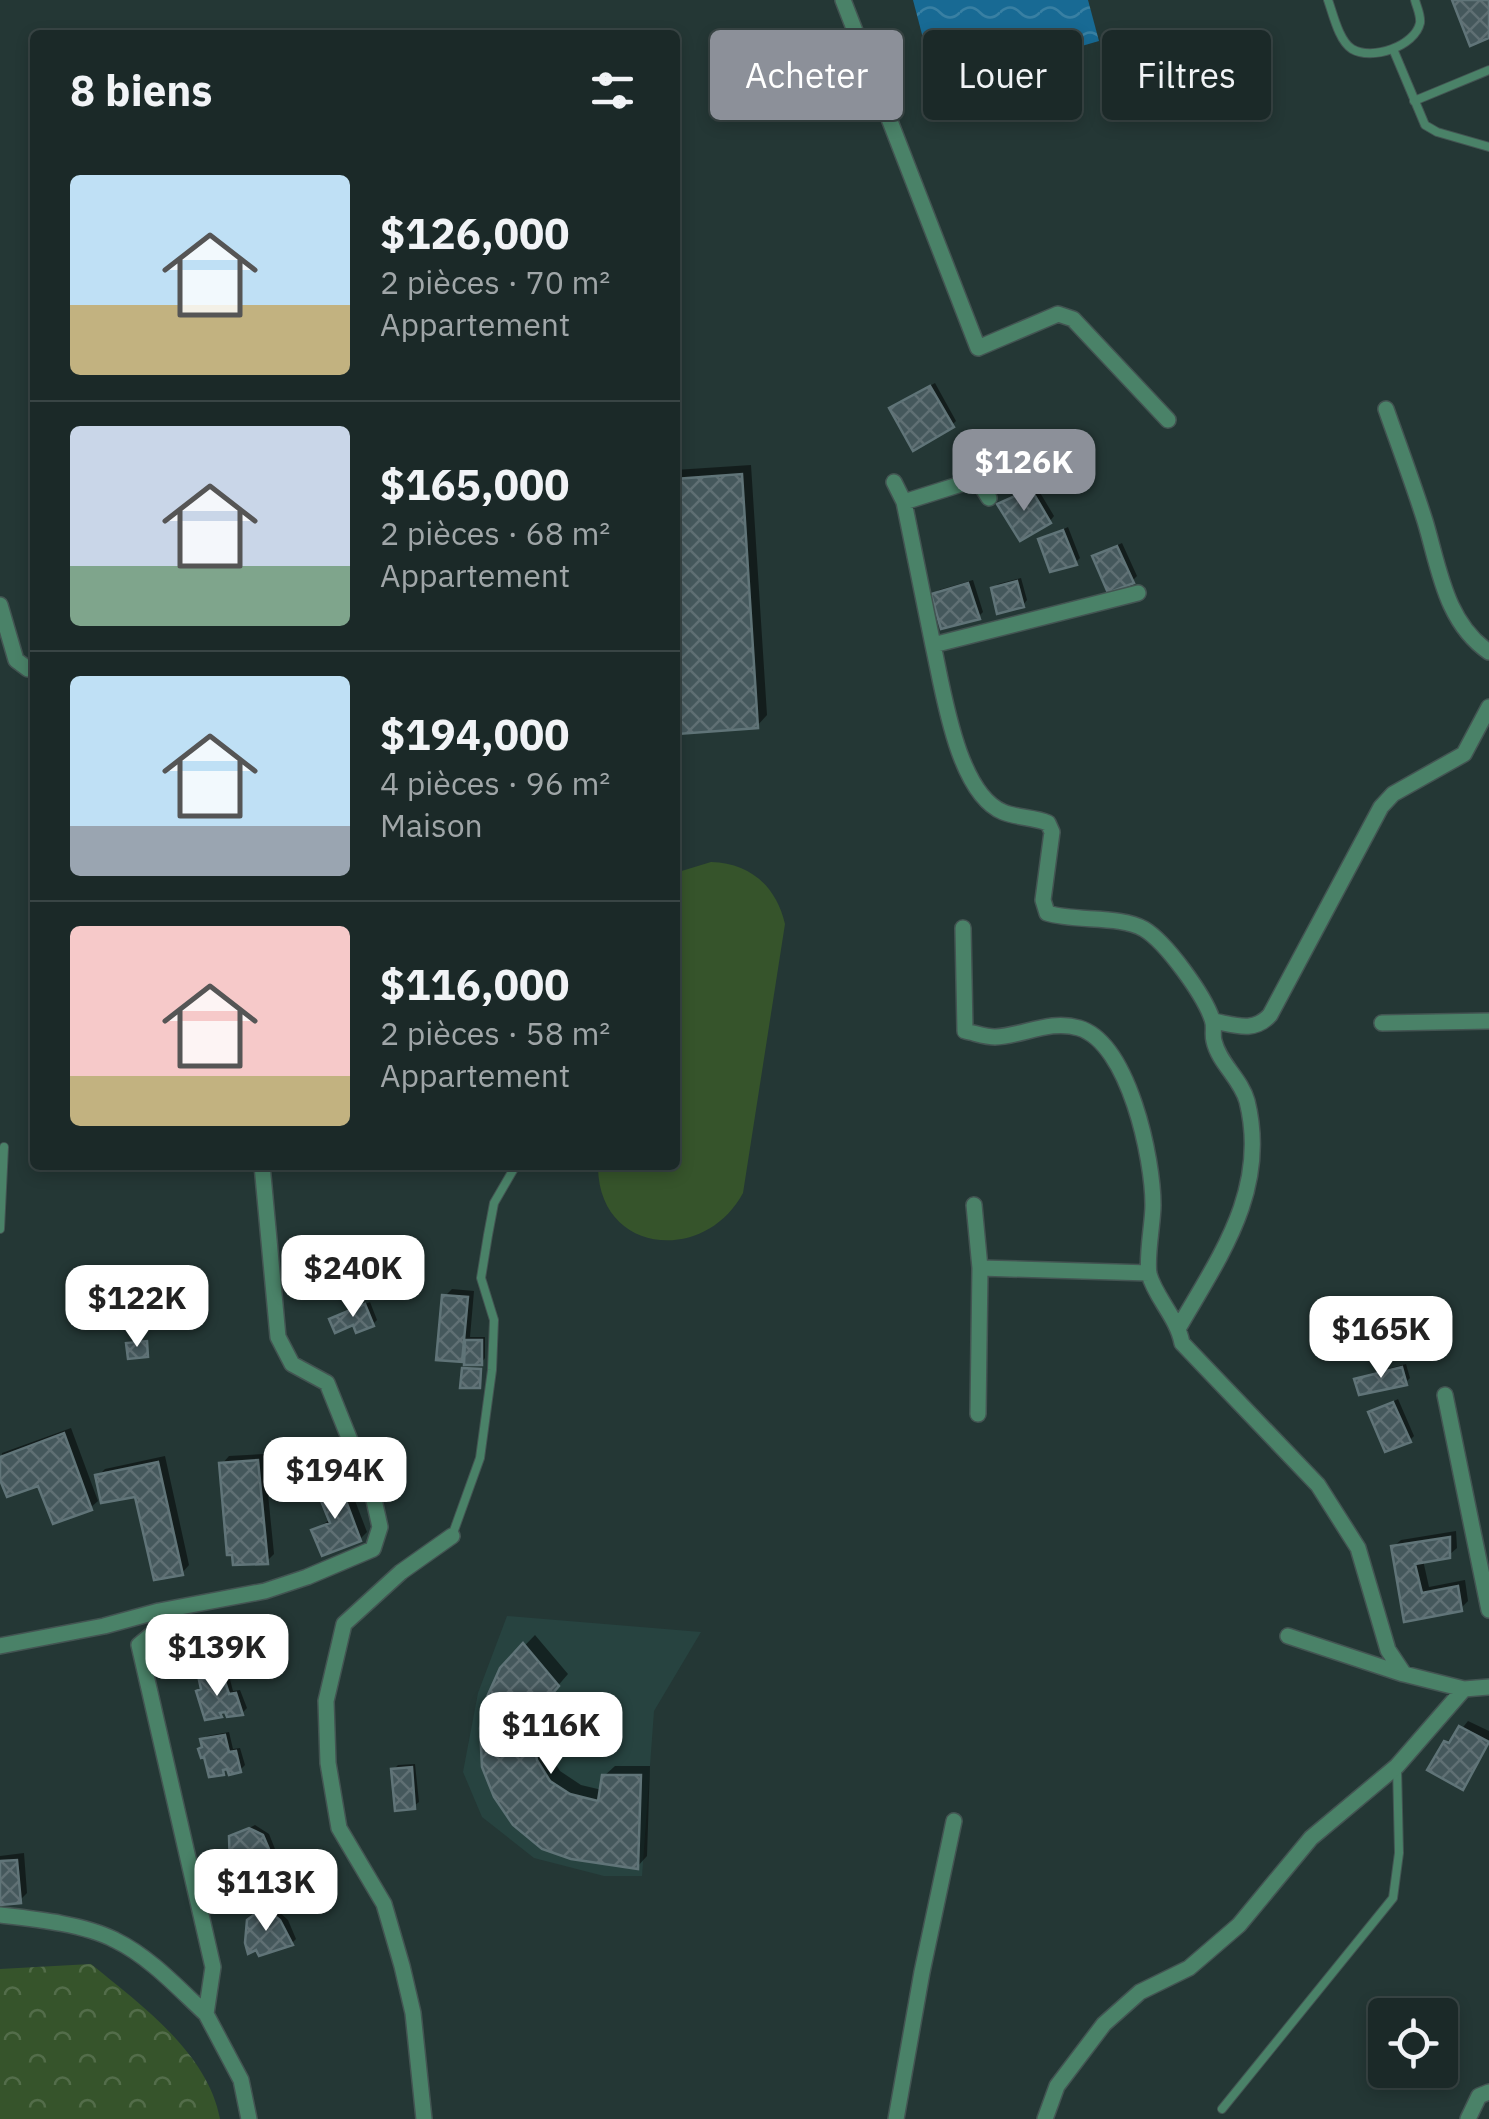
<!DOCTYPE html>
<html lang="fr">
<head>
<meta charset="utf-8">
<style>
  body { margin:0; font-family:"IBM Plex Sans",sans-serif; background:#243130; color:#f1f3f6; height:100vh; display:flex; flex-direction:column; font-size:38px; white-space:nowrap }
  * { box-sizing:border-box; margin:0 }
  p { font-size:32px; color:#a0a6a8 }
  .icon { flex:none; width:55px; height:55px; fill:none; stroke:currentColor; stroke-width:2; stroke-linecap:round; stroke-linejoin:round }
  .map { position:relative; flex:1; overflow:hidden }
  .sheet { position:absolute; left:30px; top:30px; width:650px; height:1140px; display:flex; flex-direction:column; background:#1b2928; border-radius:10px; box-shadow:0 5px 15px #0003,0 0 0 2px #394545 }
  .sheet>* { flex:none }
  .hud { position:absolute; left:710px; top:30px; width:628px; height:90px; display:flex; gap:20px }
  .tools { position:absolute; left:1368px; top:1998px; display:grid; gap:20px }
  .tools a { display:grid; place-items:center; width:90px; height:90px; border-radius:10px; background:#1b2928; box-shadow:0 5px 15px #0003,0 0 0 2px #394545; font-size:50px }
  .price { position:absolute; translate:-50% -85px; padding:0 22px; border-radius:20px; background:#fff; color:#222; font-size:32px; line-height:65px; filter:drop-shadow(0 2px 5px #0008) }
  .price::after { content:''; position:absolute; left:50%; top:60px; width:30px; height:22px; margin-left:-15px; background:inherit; clip-path:polygon(0 0,100% 0,50% 100%) }
  .price.current { background:#8c9099; color:#fff }
  ul { padding:0; list-style:none }
  li { display:flex; align-items:center; gap:30px; height:250px; padding:0 40px }
  li+li { border-top:2px solid #394545 }
  li span { display:grid; place-items:center; flex:none; width:280px; height:200px; border-radius:10px; color:#555 }
  li>.icon { margin-inline-start:auto }
  span .icon { width:120px; height:120px; fill:#fffc; stroke-width:1 }
  li b { font-size:42px }
  h2 { display:flex; justify-content:space-between; align-items:center; height:120px; padding:0 40px; font-size:42px }
  .chip { padding:0 35px; border-radius:10px; background:#1b2928; box-shadow:0 5px 15px #0003,0 0 0 2px #394545; font-size:35px; line-height:90px }
  .chip.current { background:#8c9099; color:#fff }
  .map>svg:first-child { display:block }
</style>
</head>
<body>
<div class="map">
<svg width="1489" height="2119" viewBox="0 0 1489 2119">
  <defs>
    <pattern id="forest-crowns" width="20" height="18" patternUnits="userSpaceOnUse" patternTransform="scale(2.5)"><rect width="20" height="18" fill="#36542b"/><path d="M2 6a3 3 0 1 1 6 0M12 15a3 3 0 1 1 6 0" fill="none" stroke="#536d4a"/></pattern>
    <pattern id="water-waves" width="16" height="10" patternUnits="userSpaceOnUse" patternTransform="scale(2.5)"><rect width="16" height="10" fill="#186a94"/><path d="M0 5q4-4 8 0t8 0" fill="none" stroke="#3980a3"/></pattern>
    <pattern id="building-cross-hatch" width="8" height="8" patternUnits="userSpaceOnUse" patternTransform="scale(2.5)"><rect width="8" height="8" fill="#45585c"/><path d="M0 0l8 8M0 8l8-8" fill="none" stroke="#607074"/></pattern>
  </defs>
  <rect width="100%" height="100%" fill="#243735"/>
  <path fill="#274340" d="M507 1616 701 1632 654 1711 642 1876H604L534 1858 482 1817 463 1772 478 1693Z"/>
  <path fill="url(#forest-crowns)" d="M91 1964C140 2004 208 2053 220 2119H0V1969Z"/>
  <path fill="#36542b" d="M711 862C750 863 776 886 785 924L743 1193C705 1264 599 1255 598 1167L675 1165V873Z"/>
  <path fill="url(#water-waves)" d="M913 0H1088L1099 41 936 88Z"/>
  <path fill="#0007" d="M935 383 956 421 952 425 896 404Z
    M751 465 767 715 757 726 680 731 675 652V470Z
    M1036 486 1054 516 1050 521 1001 504Z
    M1068 527 1080 558 1075 563 1041 540Z
    M1122 543 1137 576 1132 581 1095 556Z
    M1021 578 1027 600 1023 605 993 589 998 584Z
    M973 580 983 612 979 616 934 594 939 590Z
    M131 1277 132 1308 127 1312 103 1282 108 1278Z
    M452 1289 474 1291 470 1337H485V1358L481 1363 467 1353 461 1360 445 1296Z
    M370 1302 377 1320 373 1324 332 1319Z
    M1406 1364 1410 1378 1405 1383 1357 1380 1361 1376Z
    M1398 1399 1414 1436 1410 1440 1371 1413Z
    M71 1428 98 1501 90 1508 39 1483 0 1473 2 1453Z
    M264 1454 274 1554 266 1562 222 1464 229 1456Z
    M165 1456 189 1565 182 1573 137 1494 98 1476 105 1469Z
    M346 1477 367 1532 360 1539 314 1530 331 1519 320 1491 327 1484Z
    M1456 1531 1457 1548 1449 1555 1423 1560 1429 1587 1465 1580 1468 1601 1461 1608 1406 1619 1393 1547 1401 1540Z
    M246 1615 251 1638 242 1643 244 1653 240 1657 204 1637 208 1632 228 1628 227 1623 231 1618Z
    M535 1635 568 1674 550 1695 542 1722 546 1749 560 1771 581 1785 602 1790 604 1776 615 1766H650L647 1856 637 1867 571 1857 502 1669Z
    M228 1672 233 1691 240 1690 247 1708 242 1713 228 1715 226 1709 221 1715 202 1681 206 1676Z
    M1468 1721 1489 1731V1744L1463 1787 1446 1742 1456 1736Z
    M229 1732 233 1749 240 1748 245 1765 240 1770 229 1767 223 1772 203 1740 207 1736Z
    M415 1764 419 1802 414 1806 393 1770 398 1765Z
    M255 1825 269 1834 277 1854 241 1868 232 1837Z
    M24 1853 27 1893 20 1900 0 1902V1856Z
    M266 1908H275L288 1920 296 1939 292 1943 255 1916Z"/>
  <path fill="url(#building-cross-hatch)" stroke="#607478" stroke-width="2.5" d="M1452 0H1489V38L1470 46Z
    M930 386 954 427 913 451 889 408Z
    M742 474 758 728 678 734 675 479Z
    M1031 489 1051 523 1020 541 997 504Z
    M1063 530 1077 565 1050 572 1038 539Z
    M1117 546 1134 583 1108 593 1092 556Z
    M1017 581 1024 607 997 614 991 588Z
    M968 583 980 619 941 629 931 594Z
    M127 1280 128 1314 102 1316 101 1281Z
    M442 1295 468 1297 462 1362 436 1360Z
    M365 1304 374 1326 356 1333 353 1325 335 1333 329 1319Z
    M465 1340H482V1365H464Z
    M147 1341 148 1357 128 1359 126 1343Z
    M1402 1367 1407 1385 1359 1395 1354 1379Z
    M462 1368 481 1369 480 1388H460Z
    M1393 1402 1411 1442 1385 1452 1368 1412Z
    M64 1433 92 1510 53 1524 38 1486 7 1497 0 1480V1457Z
    M258 1460 268 1564 233 1565 232 1555H227L219 1463Z
    M158 1462 183 1575 154 1580 135 1497 101 1503 95 1475Z
    M339 1482 361 1541 322 1556 311 1530 330 1523 317 1491Z
    M1450 1537V1558L1415 1564 1422 1593 1458 1586 1462 1611 1404 1622 1391 1546Z
    M242 1618 247 1644 238 1647 241 1659 216 1664 214 1657 205 1658 201 1636 226 1631 224 1622Z
    M523 1643 559 1686 540 1708 532 1734 537 1760 550 1781 570 1794 598 1801 602 1775H641L638 1869 571 1859 542 1849 513 1825 494 1797 482 1767 480 1728 487 1697 500 1668Z
    M223 1675 229 1694 236 1693 243 1715 227 1717 225 1712 220 1713 222 1717 205 1720 196 1691 201 1689 199 1680Z
    M1459 1726 1489 1742 1463 1790 1427 1770 1444 1741 1449 1743Z
    M225 1735 229 1752 236 1751 241 1772 229 1775 227 1769 223 1770 224 1775 209 1777 204 1757 201 1758 198 1749 202 1747 200 1739Z
    M412 1767 415 1809 395 1811 391 1769Z
    M249 1828 263 1835 274 1861 240 1871 238 1866 230 1869 229 1836Z
    M17 1860 21 1903 0 1905V1861Z
    M259 1911 270 1912 280 1920 293 1945 259 1956 256 1950 248 1954 245 1943 247 1920Z"/>
  <g fill="none" stroke-linecap="round" stroke-linejoin="round">
    <g stroke="#435452" stroke-width="10">
      <path id="lane" d="M1328 0C1333 14 1339 41 1352 49 1372 61 1415 46 1420 23 1421 15 1417 8 1415 0
        M1393 49 1425 125 1437 132 1489 147
        M1414 101 1489 70
        M0 1229 4 1147
        M452 1536 480 1458 492 1370 494 1320 481 1278 488 1235 494 1203 516 1165
        M1222 2109 1393 1898 1399 1853 1397 1766"/>
    </g>
    <g stroke="#435452" stroke-width="18">
      <path id="street" d="M843 0 978 348 1058 314 1073 319 1168 420
        M1386 409C1399 446 1413 483 1425 521 1439 567 1445 622 1489 652
        M894 482 904 502 933 645
        M904 502 977 479 989 498
        M1138 593 933 645C943 689 957 793 1003 812 1017 818 1034 817 1048 823L1052 832 1043 900 1047 913C1075 922 1120 915 1144 929 1166 942 1204 995 1212 1019 1215 1026 1212 1034 1214 1041 1219 1063 1241 1079 1247 1101 1269 1189 1220 1256 1179 1327
        M0 605 16 660 28 669 35 668
        M963 928 965 1031C975 1033 986 1037 995 1037 1023 1036 1050 1019 1079 1028 1129 1043 1153 1159 1153 1205 1153 1223 1146 1257 1149 1274 1155 1297 1177 1317 1182 1343L1318 1485 1358 1548 1388 1650 1404 1674 1464 1689
        M1213 1021C1235 1025 1254 1033 1270 1015L1381 807 1393 794 1464 754 1489 707
        M1382 1023 1489 1021
        M974 1205 980 1268 978 1414
        M980 1268 1149 1273
        M1445 1395 1489 1610
        M1288 1636 1403 1674
        M0 1646 104 1626 159 1611 265 1591 307 1577 373 1549 380 1527 374 1500 327 1383 292 1364 278 1337 262 1165
        M171 1656 166 1637 151 1635 139 1645 213 1967 206 2014 241 2080 249 2119
        M0 1915C35 1919 84 1924 115 1940 150 1957 178 1988 206 2014
        M424 2119 413 2013 402 1966 384 1904 339 1828 328 1763 326 1701 344 1624 401 1572 452 1536
        M896 2119 922 1972 954 1821
        M1045 2119 1057 2086 1104 2024 1140 1992 1189 1968 1239 1925 1311 1838 1397 1766 1464 1689 1489 1687
        M1468 2119 1479 2096 1489 2092"/>
    </g>
    <use href="#lane" stroke="#4a8268" stroke-width="8"/>
    <use href="#street" stroke="#4a8268" stroke-width="15"/>
  </g>
</svg>
<div class="tools">
<a><svg class="icon" aria-label="locate" viewBox="0 0 24 24"><circle cx="12" cy="12" r="6"/><path d="M12 2v4M12 18v4M2 12h4M18 12h4"/></svg></a>
</div>
<b class="price current" style="left:1024px;top:514px">$126K</b>
<b class="price" style="left:353px;top:1320px">$240K</b>
<b class="price" style="left:137px;top:1350px">$122K</b>
<b class="price" style="left:1381px;top:1381px">$165K</b>
<b class="price" style="left:335px;top:1522px">$194K</b>
<b class="price" style="left:217px;top:1699px">$139K</b>
<b class="price" style="left:551px;top:1777px">$116K</b>
<b class="price" style="left:266px;top:1934px">$113K</b>
<div class="hud">
<a class="chip current">Acheter</a>
<a class="chip">Louer</a>
<a class="chip">Filtres</a>
</div>
<section class="sheet">
<h2>8 biens<svg class="icon" aria-label="filters" viewBox="0 0 24 24"><path d="M4 7h16M4 17h16"/><circle cx="9" cy="7" r="2"/><circle cx="15" cy="17" r="2"/></svg></h2>
<ul>
<li><span style="background:linear-gradient(#bfe0f5 65%,#c2b280 0)"><svg class="icon" aria-label="home" viewBox="0 0 24 24"><path d="M3 11l9-7 9 7M6 9v11h12V9"/></svg></span><div><b>$126,000</b><p>2 pièces · 70 m²</p><p>Appartement</p></div></li>
<li><span style="background:linear-gradient(#c9d6e8 70%,#7fa58c 0)"><svg class="icon" aria-label="home" viewBox="0 0 24 24"><path d="M3 11l9-7 9 7M6 9v11h12V9"/></svg></span><div><b>$165,000</b><p>2 pièces · 68 m²</p><p>Appartement</p></div></li>
<li><span style="background:linear-gradient(#bfe0f5 75%,#9aa5b1 0)"><svg class="icon" aria-label="home" viewBox="0 0 24 24"><path d="M3 11l9-7 9 7M6 9v11h12V9"/></svg></span><div><b>$194,000</b><p>4 pièces · 96 m²</p><p>Maison</p></div></li>
<li><span style="background:linear-gradient(#f6c9c9 75%,#c2b280 0)"><svg class="icon" aria-label="home" viewBox="0 0 24 24"><path d="M3 11l9-7 9 7M6 9v11h12V9"/></svg></span><div><b>$116,000</b><p>2 pièces · 58 m²</p><p>Appartement</p></div></li>
</ul>
</section>
</div>
</body>
</html>
